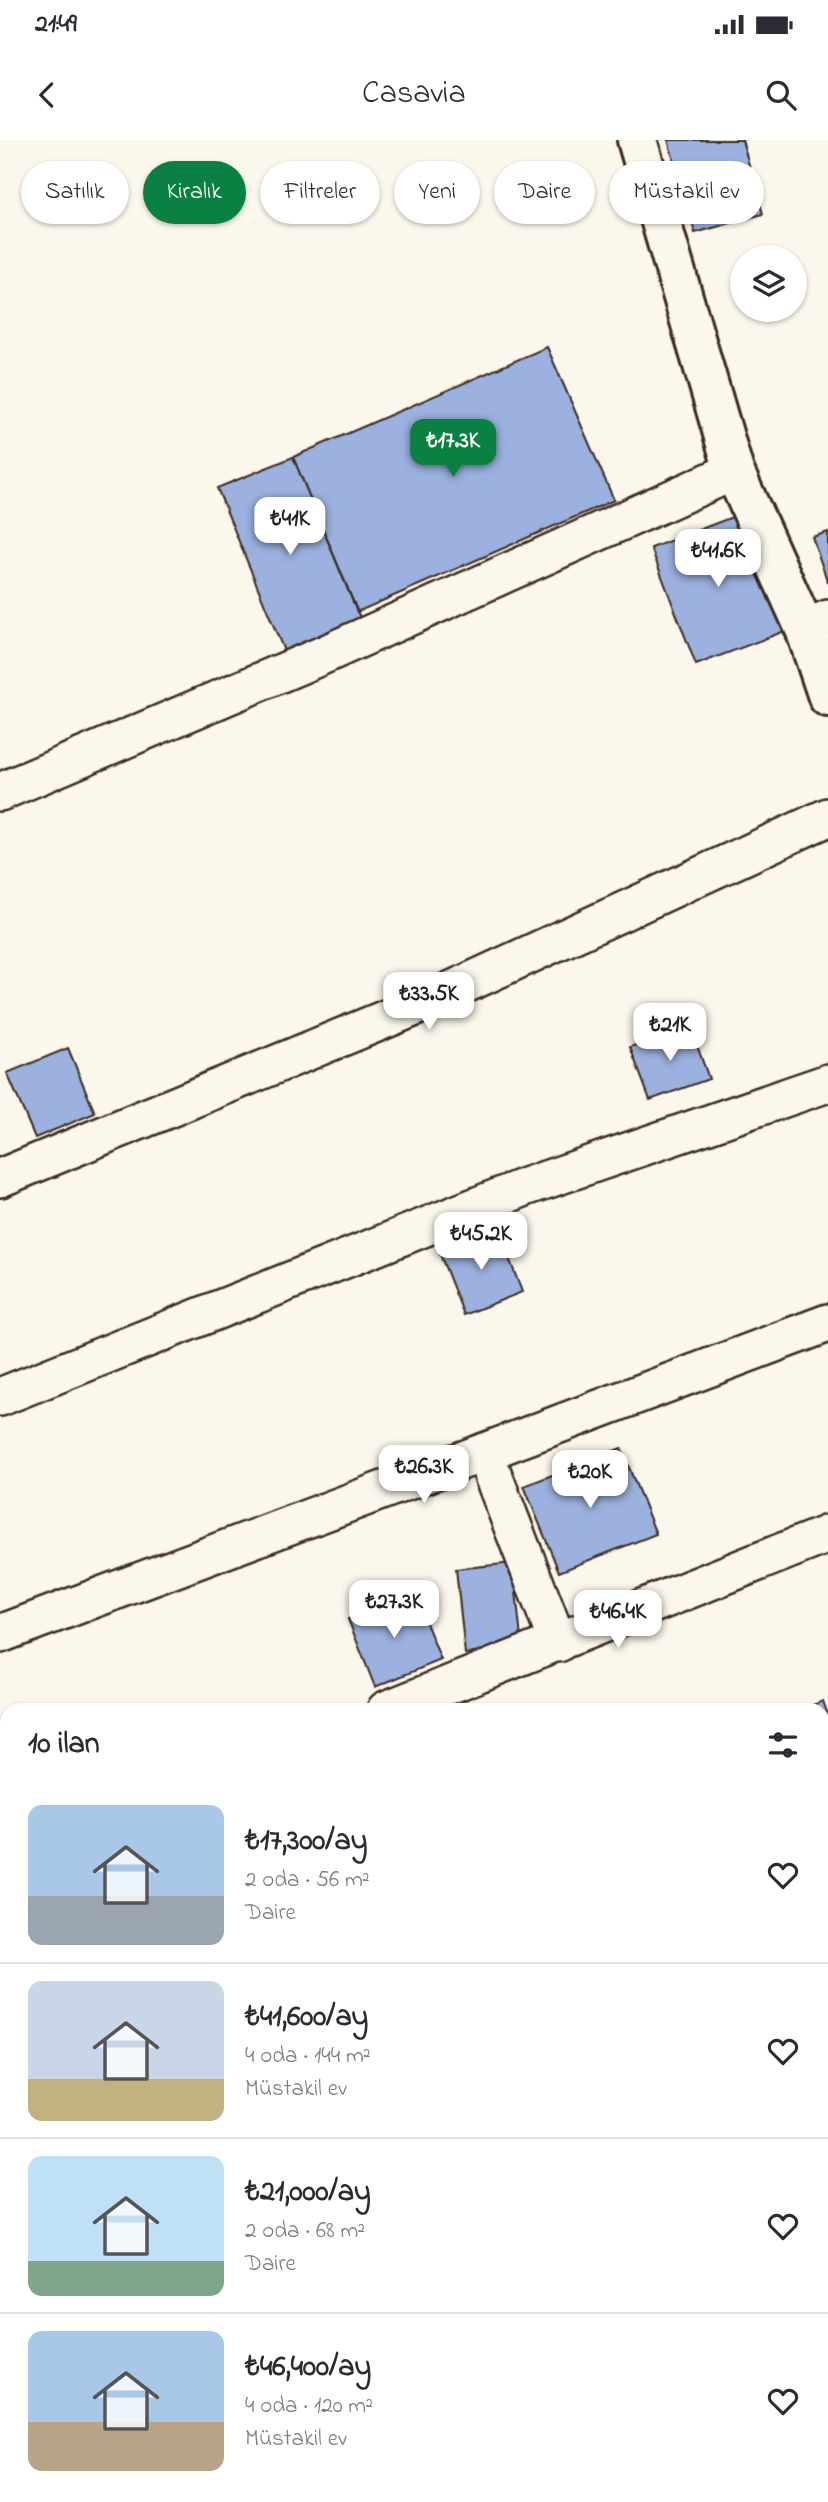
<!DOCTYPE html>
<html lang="tr">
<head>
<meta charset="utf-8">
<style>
  body { margin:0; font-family:"Indie Flower",sans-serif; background:#f7f7f7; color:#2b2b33; height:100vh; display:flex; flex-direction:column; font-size:26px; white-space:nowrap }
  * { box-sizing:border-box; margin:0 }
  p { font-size:23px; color:#7c7c81 }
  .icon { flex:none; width:38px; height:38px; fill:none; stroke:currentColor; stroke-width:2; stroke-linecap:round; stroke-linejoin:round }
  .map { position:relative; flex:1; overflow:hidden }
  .sheet { position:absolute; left:0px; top:1563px; width:830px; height:800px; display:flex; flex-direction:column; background:#fff; border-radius:21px 21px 0 0; box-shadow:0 2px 5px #0004 }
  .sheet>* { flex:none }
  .guide { position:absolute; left:21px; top:21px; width:788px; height:63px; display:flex; gap:14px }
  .fabs { position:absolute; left:730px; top:105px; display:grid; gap:14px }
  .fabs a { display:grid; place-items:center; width:77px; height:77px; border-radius:50%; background:#fff; box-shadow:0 2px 5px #0004; font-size:35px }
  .price { position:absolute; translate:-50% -60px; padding:0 16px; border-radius:14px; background:#fff; color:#222; font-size:23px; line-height:46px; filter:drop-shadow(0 2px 4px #0008) }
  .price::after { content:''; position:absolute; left:50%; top:42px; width:21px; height:16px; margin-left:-10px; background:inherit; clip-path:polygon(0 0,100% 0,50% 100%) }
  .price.selected { background:#0b8043; color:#fff }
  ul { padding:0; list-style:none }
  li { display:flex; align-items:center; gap:21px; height:175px; padding:0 28px }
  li+li { border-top:2px solid #e1e1e2 }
  li span { display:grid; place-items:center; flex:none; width:196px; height:140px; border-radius:14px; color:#555 }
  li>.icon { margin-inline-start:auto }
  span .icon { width:84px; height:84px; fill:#fffc; stroke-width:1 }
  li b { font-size:30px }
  h2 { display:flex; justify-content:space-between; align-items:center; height:84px; padding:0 28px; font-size:30px }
  .pill { padding:0 24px; border-radius:32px; background:#fff; box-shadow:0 2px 5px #0004; font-size:24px; line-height:63px }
  .pill.selected { background:#0b8043; color:#fff }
  .status { display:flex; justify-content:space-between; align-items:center; height:49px; padding:0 35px; background:#fff; direction:ltr }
  .status svg { height:19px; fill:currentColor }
  header { display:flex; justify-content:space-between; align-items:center; height:91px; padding:0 28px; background:#fff; font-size:32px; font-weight:600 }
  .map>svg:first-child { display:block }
</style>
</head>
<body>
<div class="status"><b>21:49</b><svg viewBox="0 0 49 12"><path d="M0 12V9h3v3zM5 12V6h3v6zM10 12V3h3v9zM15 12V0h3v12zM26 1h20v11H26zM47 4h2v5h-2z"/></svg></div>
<header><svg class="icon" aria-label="back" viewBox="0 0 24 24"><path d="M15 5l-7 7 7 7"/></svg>Casavia<svg class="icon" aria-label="search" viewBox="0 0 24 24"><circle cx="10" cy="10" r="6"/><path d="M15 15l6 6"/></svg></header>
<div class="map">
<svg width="828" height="2362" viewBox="0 0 828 2362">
  <rect width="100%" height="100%" fill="#fbf7ec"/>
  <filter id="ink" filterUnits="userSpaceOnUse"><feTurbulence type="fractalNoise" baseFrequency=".0143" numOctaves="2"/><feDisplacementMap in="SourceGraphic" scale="14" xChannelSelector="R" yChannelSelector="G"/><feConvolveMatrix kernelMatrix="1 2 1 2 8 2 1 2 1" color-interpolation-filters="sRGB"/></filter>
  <g filter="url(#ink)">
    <path fill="#9bb1df" stroke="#3b2a1e" stroke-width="2" d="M668 0H742L763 74 695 93Z
      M547 207 614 360 357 472 293 317Z
      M293 317 363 485 286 516 217 348Z
      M740 374 785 491 696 525 651 408Z
      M828 392V443L812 397Z
      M690 886 709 939 650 960 630 907Z
      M68 908 95 973 35 998 7 933Z
      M498 1089 522 1152 464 1175 439 1112Z
      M621 1308 656 1394 559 1432 524 1346Z
      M513 1423 522 1508 465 1514 456 1429Z
      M414 1453 441 1520 375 1547 348 1479Z
      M823 1561 828 1575V1654L822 1656V1570H800Z
      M571 2356H636L639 2362H574Z"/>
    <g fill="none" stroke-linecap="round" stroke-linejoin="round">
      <g stroke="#3b2a1e" stroke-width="42">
        <path id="street" d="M805 489 828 479
          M0 652 321 516 734 331
          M0 1038 415 867 828 677
          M0 1257 525 1047 828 943
          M484 1312 558 1503
          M0 1494 828 1183
          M386 1570 828 1394
          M0 1719 7 1717
          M822 2012 828 2027
          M822 2217 828 2215
          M0 2298 7 2295
          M241 2356 244 2362
          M691 2356 694 2362
          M440 2362 457 2356"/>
      </g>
      <g stroke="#3b2a1e" stroke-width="44">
        <path id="secondary" d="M637 0 734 331 805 489 828 557
          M822 1697 828 1695
          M0 2003 7 2000"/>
      </g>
      <use href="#street" stroke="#fbf7ec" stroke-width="37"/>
      <use href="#secondary" stroke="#fbf7ec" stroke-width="38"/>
    </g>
  </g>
</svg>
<div class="fabs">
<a><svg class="icon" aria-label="layers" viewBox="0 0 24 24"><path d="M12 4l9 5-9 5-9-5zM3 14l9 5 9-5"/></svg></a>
</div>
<b class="price selected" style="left:453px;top:339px">₺17.3K</b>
<b class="price" style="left:290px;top:417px">₺41K</b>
<b class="price" style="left:718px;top:449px">₺41.6K</b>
<b class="price" style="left:429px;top:892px">₺33.5K</b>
<b class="price" style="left:670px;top:923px">₺21K</b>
<b class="price" style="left:481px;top:1132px">₺45.2K</b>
<b class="price" style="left:424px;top:1365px">₺26.3K</b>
<b class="price" style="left:590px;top:1370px">₺20K</b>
<b class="price" style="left:394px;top:1500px">₺27.3K</b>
<b class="price" style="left:618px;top:1510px">₺46.4K</b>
<div class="guide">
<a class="pill">Satılık</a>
<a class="pill selected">Kiralık</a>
<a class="pill">Filtreler</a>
<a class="pill">Yeni</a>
<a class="pill">Daire</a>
<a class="pill">Müstakil ev</a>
</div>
<section class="sheet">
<h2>10 ilan<svg class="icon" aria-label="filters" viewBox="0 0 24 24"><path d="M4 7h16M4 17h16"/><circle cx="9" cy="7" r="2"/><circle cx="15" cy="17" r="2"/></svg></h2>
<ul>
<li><span style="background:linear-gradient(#a9c7e8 65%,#9aa5b1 0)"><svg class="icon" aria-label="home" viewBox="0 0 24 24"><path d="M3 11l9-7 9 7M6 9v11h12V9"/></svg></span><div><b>₺17,300/ay</b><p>2 oda · 56 m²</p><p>Daire</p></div><svg class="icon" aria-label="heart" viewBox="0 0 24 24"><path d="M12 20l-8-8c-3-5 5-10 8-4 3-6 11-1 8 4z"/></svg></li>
<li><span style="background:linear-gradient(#c9d6e8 70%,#c2b280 0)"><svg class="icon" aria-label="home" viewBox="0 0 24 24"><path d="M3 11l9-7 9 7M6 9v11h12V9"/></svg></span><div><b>₺41,600/ay</b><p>4 oda · 144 m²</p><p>Müstakil ev</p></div><svg class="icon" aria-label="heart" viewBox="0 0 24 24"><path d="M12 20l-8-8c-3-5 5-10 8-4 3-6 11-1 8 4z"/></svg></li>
<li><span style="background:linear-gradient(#bfe0f5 75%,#7fa58c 0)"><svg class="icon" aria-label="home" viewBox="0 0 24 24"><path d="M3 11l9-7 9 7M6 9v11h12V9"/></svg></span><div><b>₺21,000/ay</b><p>2 oda · 68 m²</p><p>Daire</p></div><svg class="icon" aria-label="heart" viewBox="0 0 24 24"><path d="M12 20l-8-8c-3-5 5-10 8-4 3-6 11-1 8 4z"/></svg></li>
<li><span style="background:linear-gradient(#a9c7e8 65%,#b9a48a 0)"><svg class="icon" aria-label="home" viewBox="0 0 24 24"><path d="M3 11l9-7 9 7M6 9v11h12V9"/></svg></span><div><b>₺46,400/ay</b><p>4 oda · 120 m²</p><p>Müstakil ev</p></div><svg class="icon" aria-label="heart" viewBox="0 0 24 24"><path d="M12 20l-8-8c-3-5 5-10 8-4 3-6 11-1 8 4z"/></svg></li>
</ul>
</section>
</div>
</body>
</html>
